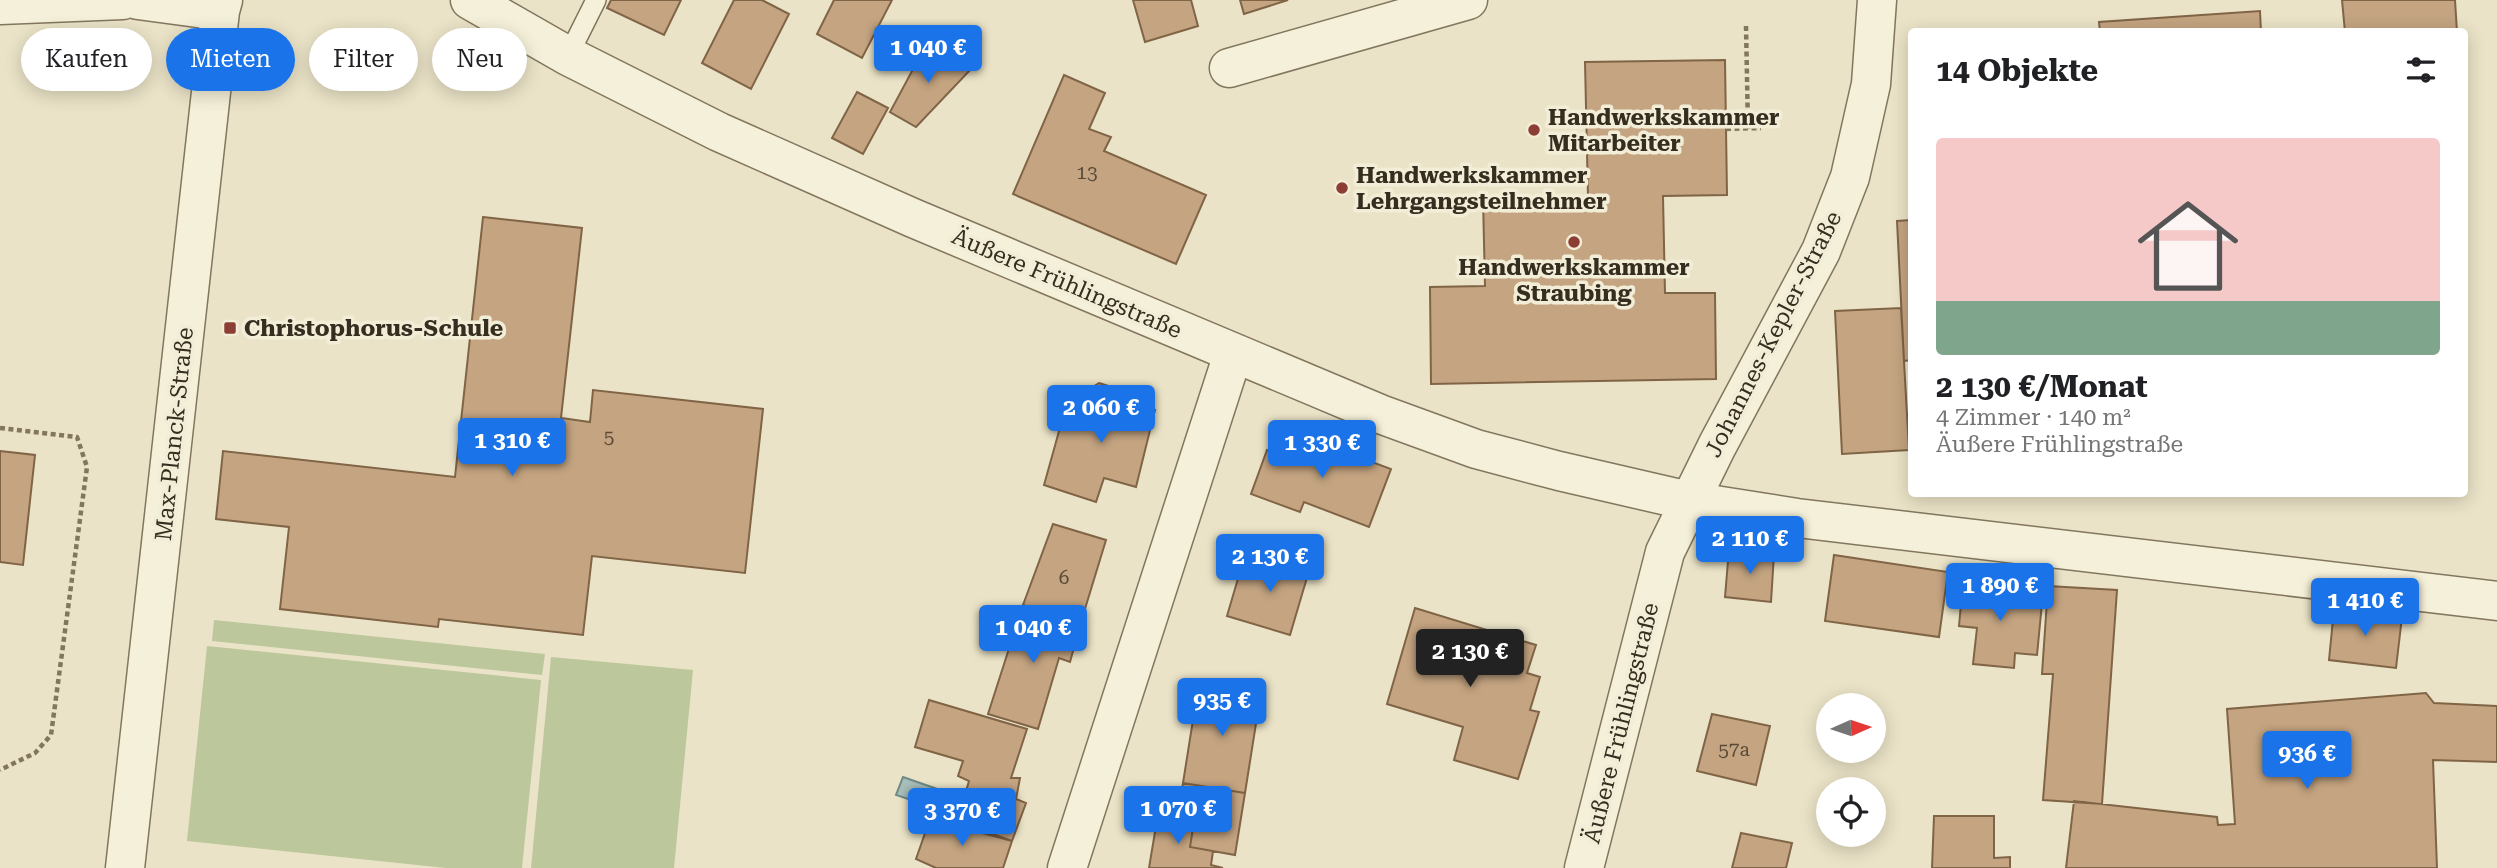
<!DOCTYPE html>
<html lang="de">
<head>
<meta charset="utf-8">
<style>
  body { margin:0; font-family:"Roboto Serif",serif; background:#f2f2f2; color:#202124; height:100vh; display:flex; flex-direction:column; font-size:26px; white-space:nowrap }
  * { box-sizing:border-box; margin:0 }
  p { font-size:23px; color:#757577 }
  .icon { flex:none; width:38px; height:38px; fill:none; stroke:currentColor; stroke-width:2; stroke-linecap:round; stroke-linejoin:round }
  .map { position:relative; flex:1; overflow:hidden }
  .side { position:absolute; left:1908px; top:28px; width:560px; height:469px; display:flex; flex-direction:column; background:#fff; border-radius:7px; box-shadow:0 4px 18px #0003 }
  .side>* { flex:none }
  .hud { position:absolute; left:21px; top:28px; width:665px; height:63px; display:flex; gap:14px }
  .needle { width:46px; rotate:87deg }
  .controls { position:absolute; left:1816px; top:693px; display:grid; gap:14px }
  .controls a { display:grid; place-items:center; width:70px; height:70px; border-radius:50%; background:#fff; box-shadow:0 4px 18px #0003; font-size:35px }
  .price { position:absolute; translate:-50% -60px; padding:0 16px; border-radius:7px; background:#1a73e8; color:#fff; font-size:23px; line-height:46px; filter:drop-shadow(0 2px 4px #0008) }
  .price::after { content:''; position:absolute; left:50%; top:42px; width:21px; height:16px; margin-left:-10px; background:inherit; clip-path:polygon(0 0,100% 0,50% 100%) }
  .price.selected { background:#222; color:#fff }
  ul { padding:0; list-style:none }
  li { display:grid; align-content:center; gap:14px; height:371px; padding:0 28px }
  li span { display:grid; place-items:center; height:217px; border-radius:7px; color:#555 }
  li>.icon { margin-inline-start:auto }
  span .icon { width:126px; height:126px; fill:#fffc; stroke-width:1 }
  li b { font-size:30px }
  h2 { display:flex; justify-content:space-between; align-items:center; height:84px; padding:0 28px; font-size:30px }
  .pill { padding:0 24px; border-radius:32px; background:#fff; box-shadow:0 4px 18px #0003; font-size:24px; line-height:63px }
  .pill.selected { background:#1a73e8; color:#fff }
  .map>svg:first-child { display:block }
</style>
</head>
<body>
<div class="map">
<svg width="2497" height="868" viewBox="0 0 2497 868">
  <rect width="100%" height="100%" fill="#eae3c7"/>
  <path fill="#bdc79c" d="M214 620 545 654 542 675 212 641Z
    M207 646 541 680 522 868H446L187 841Z
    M551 657 693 670 674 868H531Z"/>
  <path fill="#a8beba" stroke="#6f8b87" stroke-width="2" d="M903 777 940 790 935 808 896 795Z"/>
  <path fill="#c4a481" stroke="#806446" stroke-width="2" d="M611 0H681L664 35 607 8Z
    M734 0H762L789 14 751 89 702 63Z
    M834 0H892L862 58 817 34Z
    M1133 0H1191L1198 26 1145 42Z
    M1240 0H1288L1244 14Z
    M2342 0H2455L2457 32H2345Z
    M2260 11 2261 32H2100L2099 22Z
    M927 43 972 68 916 127 890 112Z
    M1725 60 1727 195 1663 196 1665 293H1715L1716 379 1431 384 1430 287 1485 286 1483 199 1588 197 1585 62Z
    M1064 75 1105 93 1089 129 1111 137 1104 151 1206 195 1176 264 1013 194Z
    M857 92 888 108 863 154 832 138Z
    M483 217 582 228 561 418 590 422 593 390 763 409 745 573 592 556 583 635 439 619 438 627 280 609 289 527 216 519 223 451 455 477Z
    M1911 220V360L1904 361 1897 221Z
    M1901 308 1909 450 1842 454 1835 311Z
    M1099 383 1112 387 1119 397 1155 410 1136 487 1104 478 1096 502 1044 485 1061 424 1075 429 1085 392Z
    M1291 432 1391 469 1369 527 1304 502 1300 512 1251 494 1267 450 1283 456Z
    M0 451 35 455 23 565 0 562Z
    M1053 524 1106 540 1081 622 1023 605Z
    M1729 549 1774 554 1771 602 1725 597Z
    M1279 555 1311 564 1290 635 1227 616 1244 558 1276 568Z
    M1834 555 1948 572 1939 637 1825 621Z
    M1963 581 2024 587 2023 601 2042 603 2037 655 2015 653 2014 668 1973 664 1977 628 1959 626Z
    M2048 586 2117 590 2102 804 2043 800 2053 674H2042Z
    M1023 605 1081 622 1070 662 1059 658 1038 729 988 714Z
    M1415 608 1536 645 1527 673 1540 677 1530 710 1539 712 1518 779 1454 760 1463 727 1387 704Z
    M2334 609 2402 617 2396 668 2329 660Z
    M1199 682 1261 692 1245 793 1183 783Z
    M2426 693 2434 703 2497 706V762L2433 760 2437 868H2066L2074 801 2217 817 2218 825 2235 824 2227 709Z
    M929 700 1027 729 1011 778H1020L1016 799 1026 803 1012 841 957 821 969 781 958 776 963 761 915 747Z
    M1712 714 1770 726 1756 785 1697 771Z
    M1183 783 1245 793 1235 855 1190 847 1195 815 1178 812Z
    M1178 812 1195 815 1190 847 1213 851 1211 865 1223 868H1149L1157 820 1177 823Z
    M1934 816H1994V858L2010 857V868H1932Z
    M930 819 1012 841 1003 868H936L916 859Z
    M1741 833 1792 843 1786 868H1732Z"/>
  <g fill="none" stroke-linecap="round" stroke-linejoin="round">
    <g stroke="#83765e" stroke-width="22">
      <path id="lane" d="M568 56 596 0"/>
    </g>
    <g stroke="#83765e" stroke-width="41">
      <path id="street" d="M138 0 220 11
        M470 0 568 56 719 132 913 218 1380 414 1476 449 1559 471 1689 501 1797 518 2497 601
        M0 5 123 0
        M1229 68 1468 0
        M125 868 220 11 223 0
        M1067 868 1233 354
        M1584 868 1665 552 1717 446 1821 251 1850 177 1871 84 1877 0"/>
    </g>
    <path stroke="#83765e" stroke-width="4.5" stroke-dasharray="5 3.5" stroke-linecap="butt" d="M1746 26 1748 129
      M1726 129 1761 128
      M0 428 77 437 87 467 51 735 35 753 0 770"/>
    <use href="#lane" stroke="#f5f0d9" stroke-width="19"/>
    <use href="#street" stroke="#f5f0d9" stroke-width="38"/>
  </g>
  <g fill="#8c3d34" stroke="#f2edd6" stroke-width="2.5">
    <circle cx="1534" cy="130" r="7"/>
    <circle cx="1342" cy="188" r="7"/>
    <circle cx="1574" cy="242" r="7"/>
    <rect x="223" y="321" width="14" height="14" rx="3.5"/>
  </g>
  <g text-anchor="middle" stroke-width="7" stroke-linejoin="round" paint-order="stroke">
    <g font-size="19" fill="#594b38">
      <text x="1087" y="179">13</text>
      <text x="609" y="443">5</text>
      <text x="1064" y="584">6</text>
      <text x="1734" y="756">57a</text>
    </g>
    <g font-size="23" font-weight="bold" fill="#352d20" stroke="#f2edd6" text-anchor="start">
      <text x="1548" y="125">Handwerkskammer<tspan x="1548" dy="26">Mitarbeiter</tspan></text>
      <text x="1356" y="183">Handwerkskammer<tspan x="1356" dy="26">Lehrgangsteilnehmer</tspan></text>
      <text x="1574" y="275" text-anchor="middle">Handwerkskammer<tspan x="1574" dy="26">Straubing</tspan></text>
      <text x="244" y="336">Christophorus-Schule</text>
    </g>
    <g font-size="23" fill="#352d20" stroke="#f2edd6">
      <text transform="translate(1067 283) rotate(23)" y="8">Äußere Frühlingstraße</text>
      <text transform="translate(1773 334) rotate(-63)" y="8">Johannes-Kepler-Straße</text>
      <text transform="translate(174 434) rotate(-84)" y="8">Max-Planck-Straße</text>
      <text transform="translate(1621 723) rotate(-76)" y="8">Äußere Frühlingstraße</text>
    </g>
  </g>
</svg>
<div class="controls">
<a><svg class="needle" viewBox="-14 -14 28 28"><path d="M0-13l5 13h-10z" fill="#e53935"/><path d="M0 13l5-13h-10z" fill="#757577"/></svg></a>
<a><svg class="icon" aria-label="locate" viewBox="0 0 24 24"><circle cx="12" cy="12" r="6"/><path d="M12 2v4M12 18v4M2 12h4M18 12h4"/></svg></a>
</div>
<b class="price" style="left:928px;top:85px">1 040 €</b>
<b class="price" style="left:1101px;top:445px">2 060 €</b>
<b class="price" style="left:512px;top:478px">1 310 €</b>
<b class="price" style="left:1322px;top:480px">1 330 €</b>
<b class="price" style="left:1750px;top:576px">2 110 €</b>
<b class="price" style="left:1270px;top:594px">2 130 €</b>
<b class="price" style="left:2000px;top:623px">1 890 €</b>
<b class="price" style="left:2365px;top:638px">1 410 €</b>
<b class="price" style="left:1033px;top:665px">1 040 €</b>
<b class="price selected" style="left:1470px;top:689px">2 130 €</b>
<b class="price" style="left:1222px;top:738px">935 €</b>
<b class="price" style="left:2307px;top:791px">936 €</b>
<b class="price" style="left:1178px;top:846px">1 070 €</b>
<b class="price" style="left:962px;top:848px">3 370 €</b>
<div class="hud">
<a class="pill">Kaufen</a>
<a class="pill selected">Mieten</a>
<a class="pill">Filter</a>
<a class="pill">Neu</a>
</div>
<section class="side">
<h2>14 Objekte<svg class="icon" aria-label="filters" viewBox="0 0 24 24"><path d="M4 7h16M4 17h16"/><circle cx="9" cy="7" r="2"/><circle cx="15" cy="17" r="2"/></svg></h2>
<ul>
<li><span style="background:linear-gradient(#f6c9c9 75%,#7fa58c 0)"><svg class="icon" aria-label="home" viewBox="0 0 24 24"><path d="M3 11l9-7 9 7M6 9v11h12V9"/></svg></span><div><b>2 130 €/Monat</b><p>4 Zimmer · 140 m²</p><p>Äußere Frühlingstraße</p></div></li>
</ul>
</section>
</div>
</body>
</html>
